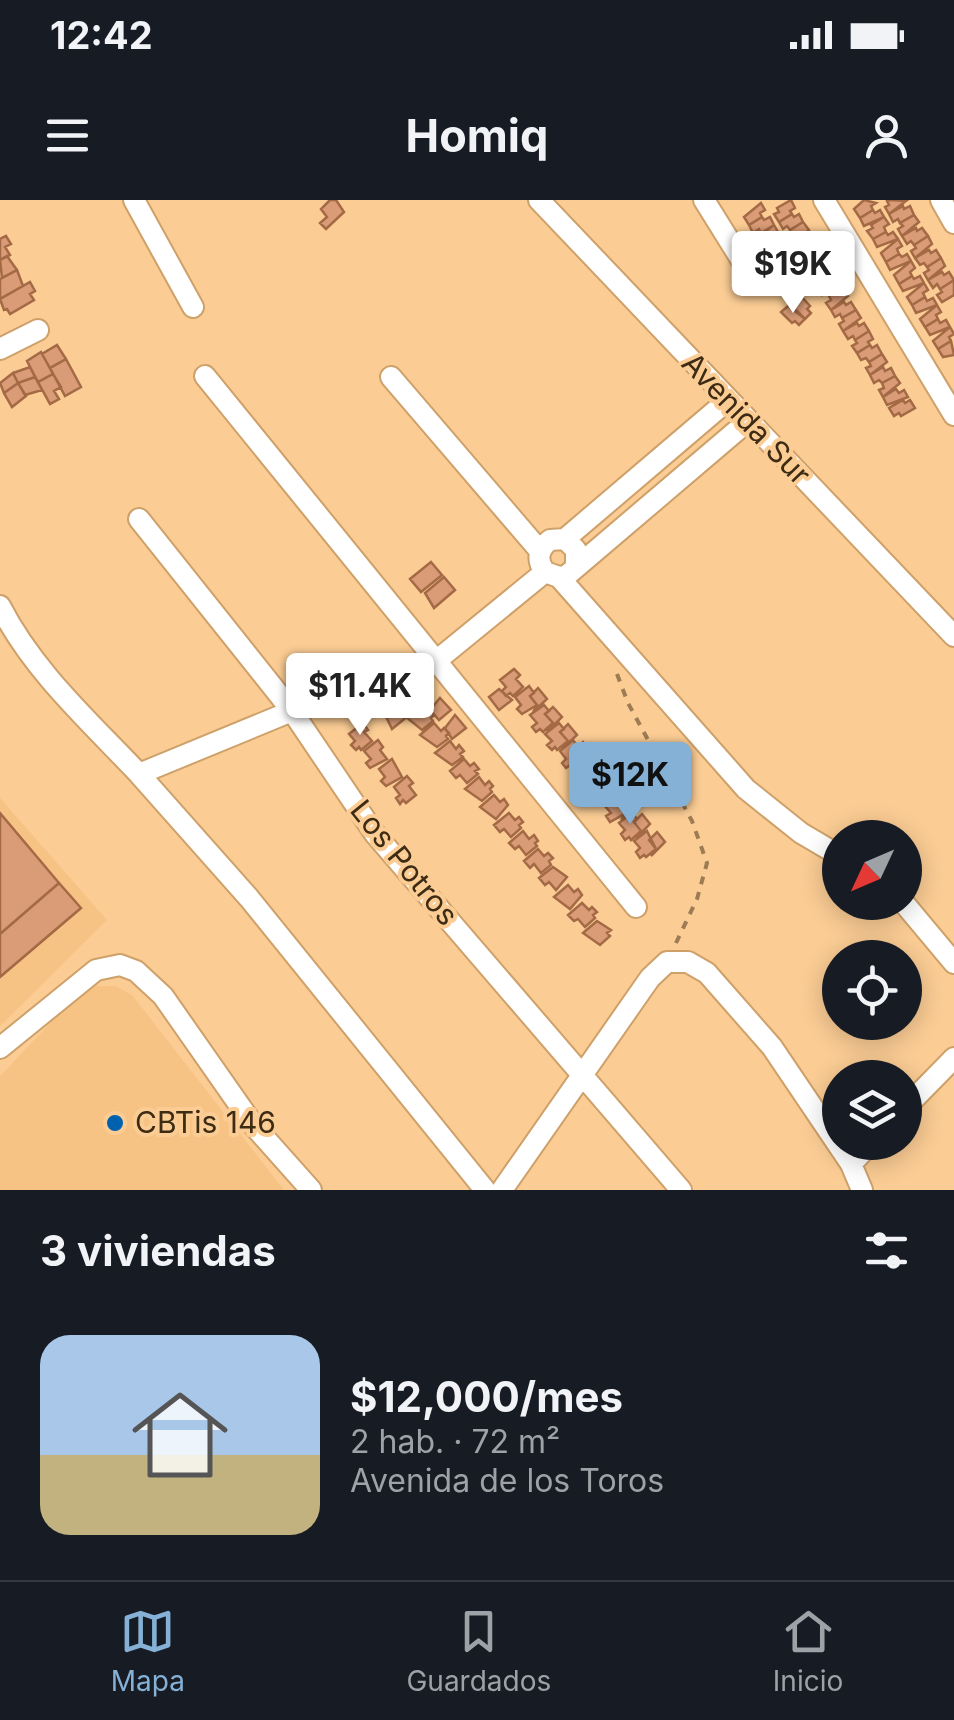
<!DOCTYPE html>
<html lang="es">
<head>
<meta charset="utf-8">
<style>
  body { margin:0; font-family:Inter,sans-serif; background:#20242c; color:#f1f3f6; height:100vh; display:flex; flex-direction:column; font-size:38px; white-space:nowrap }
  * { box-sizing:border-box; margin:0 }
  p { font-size:32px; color:#9ea1a6 }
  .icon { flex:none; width:55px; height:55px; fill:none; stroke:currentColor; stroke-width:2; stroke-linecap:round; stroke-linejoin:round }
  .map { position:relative; height:990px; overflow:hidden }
  .details { display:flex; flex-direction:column; background:#171b24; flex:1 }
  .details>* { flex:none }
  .needle { width:65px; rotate:226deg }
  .buttons { position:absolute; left:822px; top:620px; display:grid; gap:20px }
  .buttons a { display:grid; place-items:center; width:100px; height:100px; border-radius:50%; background:#171b24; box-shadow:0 5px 25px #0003; font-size:50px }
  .price { position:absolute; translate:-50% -85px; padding:0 22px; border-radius:10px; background:#fff; color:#222; font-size:32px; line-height:65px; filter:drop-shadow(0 2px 5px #0008) }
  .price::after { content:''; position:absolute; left:50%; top:60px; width:30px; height:22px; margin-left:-15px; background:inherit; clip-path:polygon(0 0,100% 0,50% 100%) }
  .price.selected { background:#85b1d6; color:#111 }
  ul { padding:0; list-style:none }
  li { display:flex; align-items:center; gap:30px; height:250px; padding:0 40px }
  li span { display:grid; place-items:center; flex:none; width:280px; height:200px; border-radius:30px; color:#555 }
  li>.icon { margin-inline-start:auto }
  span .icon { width:120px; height:120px; fill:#fffc; stroke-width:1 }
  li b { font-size:42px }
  h2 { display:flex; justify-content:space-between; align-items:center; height:120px; padding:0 40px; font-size:42px }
  .status { display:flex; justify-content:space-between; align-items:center; height:70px; padding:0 50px; background:#171b24; direction:ltr }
  .status svg { height:28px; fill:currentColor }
  header { display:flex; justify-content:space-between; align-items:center; height:130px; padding:0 40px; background:#171b24; font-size:45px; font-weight:700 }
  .tabs { display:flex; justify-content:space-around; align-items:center; height:140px; border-top:2px solid #363941; background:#171b24; font-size:28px; color:#9ea1a6 }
  .tabs a { display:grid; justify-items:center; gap:5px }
  .tabs .selected { color:#85b1d6 }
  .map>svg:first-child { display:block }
</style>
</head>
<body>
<div class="status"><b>12:42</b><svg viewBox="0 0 49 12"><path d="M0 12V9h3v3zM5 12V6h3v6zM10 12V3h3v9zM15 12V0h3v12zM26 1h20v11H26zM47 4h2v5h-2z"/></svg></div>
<header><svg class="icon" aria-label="menu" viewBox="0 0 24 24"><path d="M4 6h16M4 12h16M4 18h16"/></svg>Homiq<svg class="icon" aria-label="person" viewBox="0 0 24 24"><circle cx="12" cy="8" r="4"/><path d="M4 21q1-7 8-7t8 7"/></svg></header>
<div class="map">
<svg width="954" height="990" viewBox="0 0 954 990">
  <rect width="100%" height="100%" fill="#fbcc94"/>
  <path fill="#f7c384" d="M0 598 107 720 0 826Z
    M95 786H116L132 795 284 990H0V876L59 814Z"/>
  <path fill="#da9c77" stroke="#a46a46" stroke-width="2.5" d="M330 0H336L344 12 326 29 320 23 327 17 321 9Z
    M791 0 795 8 790 11 792 14 779 22 774 14 779 12 777 8Z
    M864 0 876 3 871 6 873 10 860 18 854 9Z
    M887 1 889 0 906 1 889 14 885 7 889 5Z
    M761 3 765 10 760 13 762 17 749 25 744 17Z
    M903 6 904 9 910 6 914 15 900 23 898 19 893 22 889 14Z
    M873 10 875 13 880 10 884 17 864 26 860 18Z
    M792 14 794 17 799 14 803 22 790 30 787 26 783 29 779 22Z
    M914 15 919 22 902 36 898 29 903 26 900 23Z
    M762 17 764 20 770 17 774 25 761 33 759 29 753 33 749 25Z
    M884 17 889 24 884 27 886 32 873 39 867 31 873 28 871 25Z
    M803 22 809 30 791 44 787 37 792 34 790 30Z
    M774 25 778 32 773 35 775 38 762 47 757 38Z
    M916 28 917 31 922 28 928 36 914 45 911 41 907 44 902 36Z
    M886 32 888 35 893 32 898 39 877 47 873 39Z
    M6 36 11 44 5 47 10 55 0 60V39Z
    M805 36 807 39 812 36 817 44 803 53 801 48 796 51 791 44Z
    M928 36 932 44 915 58 911 51 916 48 914 45Z
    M775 38 778 42 783 39 787 47 774 55 772 51 766 55 762 47Z
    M898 39 902 46 897 49 899 54 886 62 881 53Z
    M817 44 821 52 804 65 800 58 805 56 803 53Z
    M787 47 792 54 787 57 789 61 775 69 770 61Z
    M929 50 931 53 936 50 941 58 927 67 924 63 920 65 915 58Z
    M899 54 902 57 907 54 911 61 890 70 886 62Z
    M7 56 17 70 2 78 0 60Z
    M818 58 820 61 825 58 830 66 816 74 814 70 809 73 804 65Z
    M941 58 945 66 928 80 924 73 929 70 927 67Z
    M911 61 915 68 910 72 912 76 899 84 894 75Z
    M830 66 834 74 829 77 831 80 818 88 813 80 818 77 816 74Z
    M17 70 23 86 0 99V79Z
    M942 72 944 75 949 72 954 80 940 89 937 84 933 88 928 80Z
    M912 76 914 79 920 76 924 83 903 91 899 84Z
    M831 80 833 83 838 80 843 88 829 96 827 92 822 95 818 88Z
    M954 80V95L942 102 937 95 942 92 940 89Z
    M30 82 35 91 30 94 34 100 10 114 7 109 4 110 0 99Z
    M924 83 928 90 923 93 925 97 912 105 907 97Z
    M843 88 848 96 831 110 826 103 831 100 829 96Z
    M799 94 810 106 807 109 811 113 805 119 794 108 797 105 793 100Z
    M925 97 927 101 933 98 937 105 916 113 912 105Z
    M844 102 846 105 851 102 856 110 842 118 840 114 835 117 831 110Z
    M937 105 941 112 936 115 938 119 925 127 920 119Z
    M788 106 805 119 799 125 795 121 792 123 781 112Z
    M856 110 861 118 843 131 839 124 844 121 842 118Z
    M938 119 940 123 946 120 950 127 930 135 925 127Z
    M857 123 859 126 864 123 869 131 855 140 853 136 848 139 843 131Z
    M950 127 954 134 949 137 951 141 938 149 933 141Z
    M869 131 873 139 868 142 870 145 857 153 852 146 857 143 855 140Z
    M951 141 954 155 943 157 938 149Z
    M57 145 66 159 50 168 42 154Z
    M870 145 872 148 877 145 882 154 869 162 866 158 861 160 857 153Z
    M41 152 53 174 38 182 27 161Z
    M882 154 887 162 870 175 866 168 871 166 869 162Z
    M66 159 81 187 65 196 50 168Z
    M30 167 35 177 18 183 13 173Z
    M883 167 885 171 891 168 895 176 882 183 879 180 874 183 870 175Z
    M13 173 18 183 4 193 0 183Z
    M53 174 61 187 54 191 59 199 50 204 38 182Z
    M895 176 900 183 883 197 879 190 884 188 882 183Z
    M35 177 42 190 25 195 18 183Z
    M18 183 26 196 12 207 4 193Z
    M896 189 899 193 904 190 908 197 887 205 883 197Z
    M903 200 905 203 910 200 915 208 901 216 899 213 894 216 889 208Z
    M431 362 442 375 421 392 410 379Z
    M444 377 455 390 434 408 425 393Z
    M514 469 520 475 516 479 523 487 513 496 510 493 506 496 502 491 506 487 500 480Z
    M529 486 534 493 530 496 537 505 522 514 517 509 521 505 515 497Z
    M538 488 547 499 533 512 537 505 530 496Z
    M406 489 408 492 413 489 425 502 392 529 382 508Z
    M499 489 512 500 499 510 489 497Z
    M440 498 451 510 439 520 430 510Z
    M544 505 549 511 545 514 553 523 543 532 540 529 536 532 532 527 537 523 530 515Z
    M420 506 426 513 430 509 434 515 431 518 433 521 422 530 406 517Z
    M553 507 562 517 548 531 546 529 553 523 545 514Z
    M455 515 466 528 452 539 445 528Z
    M363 523 368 530 364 532 372 541 361 550 359 547 356 550 351 545 355 541 349 534Z
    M434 523 441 531 444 528 449 533 446 536 448 539 437 547 420 535Z
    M559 523 564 529 560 532 568 541 557 550 555 547 552 550 547 545 552 541 545 534Z
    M568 524 577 535 563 548 568 541 560 532Z
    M378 540 383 547 380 550 387 559 370 568 366 563 371 559 364 551Z
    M573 540 578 547 574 550 582 559 572 568 570 565 566 568 562 563 566 559 560 551Z
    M450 541 456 549 459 545 464 551 460 554 463 557 452 565 435 553Z
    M583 542 591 553 577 566 582 559 574 550Z
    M392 559 402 577 386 586 381 581 385 577 379 569Z
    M464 559 470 566 474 563 479 569 475 571 478 574 467 583 460 575 456 578 450 571Z
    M588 559 593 565 589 568 597 577 581 586 576 580 581 576 575 569Z
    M598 560 606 570 592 584 597 577 589 568Z
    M407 576 413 583 409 586 416 595 406 603 403 600 400 604 396 598 400 595 394 587Z
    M479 577 485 585 489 581 493 586 490 589 492 592 482 601 465 589Z
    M603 577 608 583 604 587 612 595 596 604 591 598 596 595 590 587Z
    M612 578 621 589 606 602 612 595 604 587Z
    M494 595 500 602 504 599 508 605 496 619 480 607Z
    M618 595 623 601 619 604 626 613 610 622 606 616 611 613 604 605Z
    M627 596 636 606 621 620 626 613 619 604Z
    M0 613 59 683 0 734Z
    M509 613 515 620 519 617 523 622 519 625 521 628 511 637 504 629 500 632 494 625Z
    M632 613 637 619 634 622 641 631 631 640 629 637 625 640 621 634 625 630 619 623Z
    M642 614 650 624 636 638 641 631 634 622Z
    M523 631 529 639 534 635 538 641 535 643 537 646 526 655 519 646 515 649 509 643Z
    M647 631 656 649 646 657 644 655 640 658 636 652 640 648 634 641Z
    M657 632 665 642 651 656 656 649 649 640Z
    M538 649 544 656 548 653 553 658 549 661 551 665 541 673 534 664 530 668 524 661Z
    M553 667 567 677 556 690 549 682 545 685 539 678Z
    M59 683 81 708 0 777V734Z
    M568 685 574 692 578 689 582 695 570 709 554 697Z
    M582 703 589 710 592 707 597 712 593 715 595 718 585 727 578 719 574 721 568 715Z
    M597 721 611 730 607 733 610 736 600 745 583 733Z"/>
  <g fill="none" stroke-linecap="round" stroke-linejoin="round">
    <g stroke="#cea16a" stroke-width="24">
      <path id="minor" d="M134 0 193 107
        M539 0 954 436
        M704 0 752 77
        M824 0 954 215
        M941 0 954 23
        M0 149 38 130
        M205 176 636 707
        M391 177 540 351
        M139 319 292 511 375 634 681 990
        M565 339 727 201
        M576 365V350L565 339 550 340C538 349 536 360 545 372L559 377 566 376 748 221
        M559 377 746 589 801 633 840 656
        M0 406C33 471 89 521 139 574L292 511 436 461 545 372
        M139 574 249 698 485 990
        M903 702 954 763
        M0 848 96 770 120 765 136 771 163 796 254 926 311 990
        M905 908 954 858
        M851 964 872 942
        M502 990 650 778 667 762H688L707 773 772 847 851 964 862 990"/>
    </g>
    <path stroke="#9d7c54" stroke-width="4" stroke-dasharray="8 8" stroke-linecap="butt" d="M617 474 628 503 692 621 707 663 697 699 676 743"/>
    <use href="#minor" stroke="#fff" stroke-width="20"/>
  </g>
  <circle fill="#0061ae" stroke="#fbcc94" stroke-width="4" cx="115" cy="923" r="10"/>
  <g text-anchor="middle" stroke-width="8" stroke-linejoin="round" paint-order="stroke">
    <g font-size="30" fill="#3d2b14" stroke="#fbcc94">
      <text transform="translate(746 219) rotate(46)" y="10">Avenida Sur</text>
      <text transform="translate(404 663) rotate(51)" y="10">Los Potros</text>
    </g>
    <g font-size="30" fill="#3d2b14" stroke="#fbcc94" text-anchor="start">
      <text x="135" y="933">CBTis 146</text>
    </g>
  </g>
</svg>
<div class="buttons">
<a><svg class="needle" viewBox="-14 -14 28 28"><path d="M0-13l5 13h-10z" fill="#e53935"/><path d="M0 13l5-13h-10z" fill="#9ea1a6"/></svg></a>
<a><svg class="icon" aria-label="locate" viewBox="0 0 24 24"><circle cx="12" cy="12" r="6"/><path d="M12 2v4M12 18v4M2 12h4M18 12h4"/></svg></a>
<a><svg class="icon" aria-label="layers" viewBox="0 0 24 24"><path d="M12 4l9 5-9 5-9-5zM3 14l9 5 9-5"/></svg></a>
</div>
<b class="price" style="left:793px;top:116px">$19K</b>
<b class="price" style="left:360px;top:538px">$11.4K</b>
<b class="price selected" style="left:630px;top:627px">$12K</b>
</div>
<section class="details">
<h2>3 viviendas<svg class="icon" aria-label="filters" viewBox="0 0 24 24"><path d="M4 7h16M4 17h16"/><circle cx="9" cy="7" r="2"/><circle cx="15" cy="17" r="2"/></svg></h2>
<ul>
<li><span style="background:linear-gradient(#a9c7e8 60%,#c2b280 0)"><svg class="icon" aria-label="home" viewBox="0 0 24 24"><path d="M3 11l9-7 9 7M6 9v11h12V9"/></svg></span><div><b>$12,000/mes</b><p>2 hab. · 72 m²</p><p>Avenida de los Toros</p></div></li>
</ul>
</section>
<nav class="tabs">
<a class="selected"><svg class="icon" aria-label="map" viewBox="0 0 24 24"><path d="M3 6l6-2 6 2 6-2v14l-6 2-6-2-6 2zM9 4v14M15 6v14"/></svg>Mapa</a>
<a><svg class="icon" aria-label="saved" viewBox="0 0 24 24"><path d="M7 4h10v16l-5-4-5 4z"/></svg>Guardados</a>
<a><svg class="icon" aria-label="home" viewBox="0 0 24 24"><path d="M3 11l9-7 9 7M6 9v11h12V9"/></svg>Inicio</a>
</nav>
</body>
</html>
